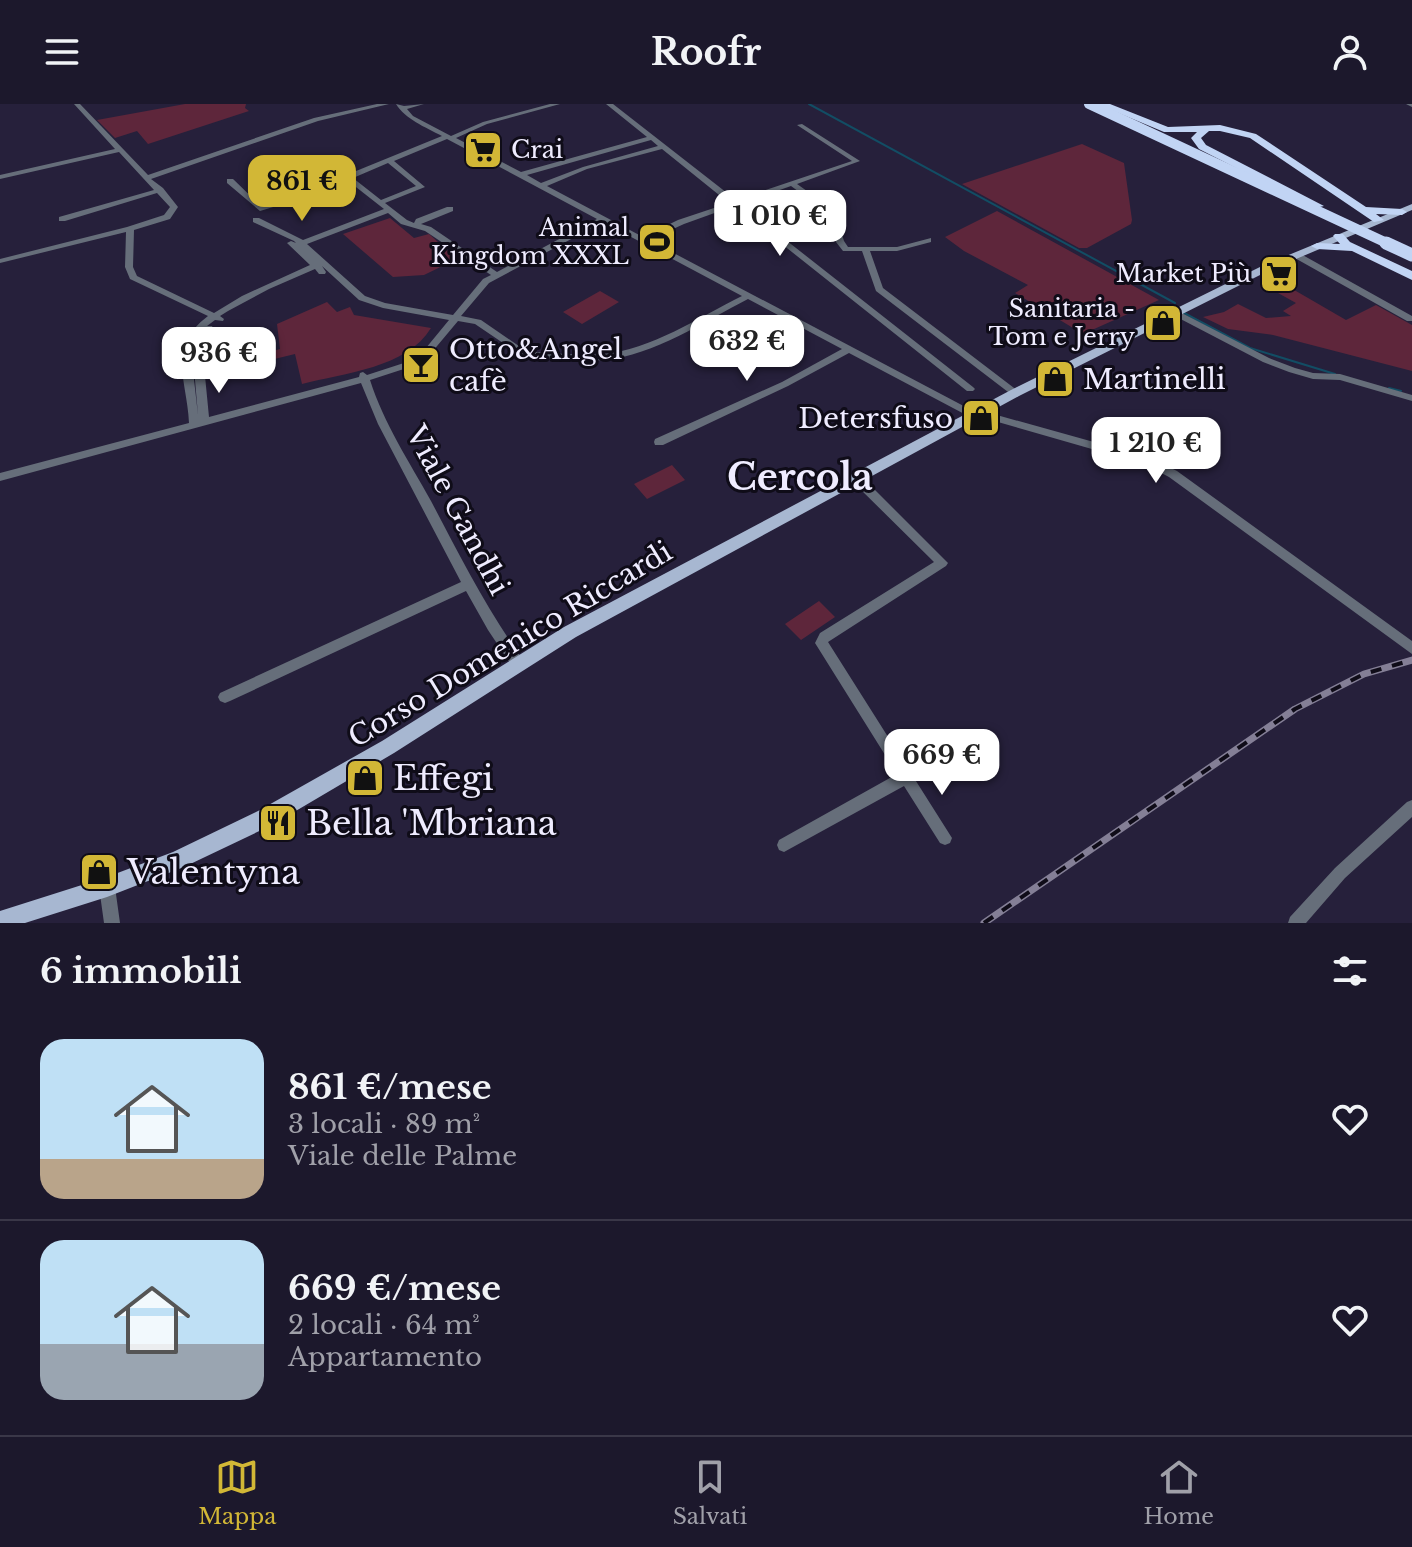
<!DOCTYPE html>
<html lang="it">
<head>
<meta charset="utf-8">
<style>
  body { margin:0; font-family:"Libre Baskerville",serif; background:#252134; color:#f1f3f6; height:100vh; display:flex; flex-direction:column; font-size:30px; white-space:nowrap }
  * { box-sizing:border-box; margin:0 }
  p { font-size:26px; color:#a0a0a9 }
  .icon { flex:none; width:44px; height:44px; fill:none; stroke:currentColor; stroke-width:2; stroke-linecap:round; stroke-linejoin:round }
  .map { position:relative; height:819px; overflow:hidden }
  .side { display:flex; flex-direction:column; background:#1c182c; flex:1 }
  .side>* { flex:none }
  .price { position:absolute; translate:-50% -68px; padding:0 18px; border-radius:16px; background:#fff; color:#222; font-size:26px; line-height:52px; filter:drop-shadow(0 2px 4px #0008) }
  .price::after { content:''; position:absolute; left:50%; top:48px; width:24px; height:18px; margin-left:-12px; background:inherit; clip-path:polygon(0 0,100% 0,50% 100%) }
  .price.active { background:#d2b736; color:#111 }
  ul { padding:0; list-style:none }
  li { display:flex; align-items:center; gap:24px; height:200px; padding:0 40px }
  li+li { border-top:2px solid #3a3748 }
  li span { display:grid; place-items:center; flex:none; width:224px; height:160px; border-radius:24px; color:#555 }
  li>.icon { margin-inline-start:auto }
  span .icon { width:96px; height:96px; fill:#fffc; stroke-width:1 }
  li b { font-size:34px }
  h2 { display:flex; justify-content:space-between; align-items:center; height:96px; padding:0 40px; font-size:34px }
  header { display:flex; justify-content:space-between; align-items:center; height:104px; padding:0 40px; background:#1c182c; font-size:36px; font-weight:700 }
  .dock { display:flex; justify-content:space-around; align-items:center; height:112px; border-top:2px solid #3a3748; background:#1c182c; font-size:22px; color:#a0a0a9 }
  .dock a { display:grid; justify-items:center; gap:4px }
  .dock .active { color:#d2b736 }
  .map>svg:first-child { display:block }
</style>
</head>
<body>
<header><svg class="icon" aria-label="menu" viewBox="0 0 24 24"><path d="M4 6h16M4 12h16M4 18h16"/></svg>Roofr<svg class="icon" aria-label="person" viewBox="0 0 24 24"><circle cx="12" cy="8" r="4"/><path d="M4 21q1-7 8-7t8 7"/></svg></header>
<div class="map">
<svg width="1412" height="819" viewBox="0 0 1412 819">
  <rect width="100%" height="100%" fill="#26203b"/>
  <path fill="#5e263b" d="M185 0H246L245 4 249 7 148 40 137 27 115 34 97 16Z
    M1082 40 1124 59 1132 116 1131 120 1087 144H1079L962 80Z
    M997 107 1159 196 1083 230 1015 189 1028 181 964 147 945 133Z
    M390 114 414 134 429 130 457 155 424 171 393 173 343 130Z
    M1277 176 1346 216 1376 201 1412 221V267L1273 231 1228 225 1203 213 1224 208 1238 200 1266 214 1291 212 1283 207 1296 199 1278 189 1284 185 1272 178Z
    M600 187 619 198 582 220 563 208Z
    M327 198 337 208 350 203 354 211 431 224C407 264 344 269 302 280L295 250 214 270 213 263 280 245 277 220Z
    M672 361 685 376 647 395 634 380Z
    M819 497 835 513 801 536 785 520Z"/>
  <g fill="none" stroke-linecap="round" stroke-linejoin="round">
    <path stroke="#124d64" stroke-width="2" d="M809 0 1175 199
      M1184 209 1250 244 1335 270
      M1389 284 1401 287"/>
    <path fill="#666e7a" fill-rule="evenodd" d="M74 0H80L148 71 314 14 377 0H389L318 17 151 75 163 84 178 103 170 115 134 126 133 163 137 172 214 209 242 192 310 161 287 139 291 137 296 139 294 137 253 118V114H259L303 136 384 105 347 76 313 91 260 107 227 79V75H233L261 102 307 87 442 32C425 23 405 15 396 0L404 2 424 0 407 5 413 12 451 32 483 18 550 0H560L487 20 456 34 521 68 647 33 606 0H613L736 96 852 57 797 21 802 20 860 57 797 80 834 106 844 137 848 143H897L931 134V138L897 147H870L883 184 1018 287 1020 289 1018 291H1012L876 187 862 147H843L836 138 828 109 791 82 740 100 973 283 975 285 973 287H967L734 102 684 120 649 136 975 308 979 306 1151 354 1177 367 1412 537V550L1169 373 1144 360 977 312 973 314 970 313 849 249 788 282 663 341H655L654 338 655 335 782 278 842 245 748 195C703 218 655 251 604 256 581 258 557 255 535 254L528 256 475 220 458 217 427 254 413 262 370 276C384 320 409 357 431 397 460 452 487 506 524 557L525 561 524 565 519 567 514 565 488 526 466 487 230 597 225 599 220 597 218 593 220 589 461 478 378 320 361 279 0 377V369L189 319C187 275 166 244 208 212L130 175 125 163 126 128 0 159V155L127 123 164 111 170 103 157 89 65 117H59V113L154 86 119 48 0 75V71L115 45ZM447 35 597 115 497 168 431 123 421 120 453 107V103H447L416 115 414 119 407 116 385 99 425 83 394 57ZM651 36 658 42 583 63 541 79 527 71ZM662 45 729 99 678 116 643 133 547 82 587 65ZM388 59 416 82 381 96 353 74ZM388 109 401 120 425 127 491 171 483 175 453 211 385 199 365 192 307 140ZM603 118 742 192C700 213 650 246 603 250 580 252 557 249 534 248L529 249 481 216 461 212 489 179ZM322 162 359 196 383 204 449 216 421 250 407 258 367 271 363 268 360 269 359 273 209 313 202 241 213 224 212 222H207L215 216 223 217 224 215 220 212 228 207 269 185 315 165 319 170H325L326 168ZM204 224 192 241 198 311 191 249C193 238 196 231 204 224Z
      M1406 0H1412V3Z
      M1293 149H1299L1412 212V217H1407L1293 153Z
      M1174 205 1269 254 1295 264 1313 269 1340 270 1412 291V297L1340 276 1313 275 1289 268 1263 258 1171 210V206Z
      M856 370 860 371 948 459 946 462 828 538 952 734 950 739 945 741 940 739 904 682 784 748 779 746 777 741 779 736 897 670 815 539 820 529 934 458 852 377 851 374 852 371Z
      M1412 696V713L1345 774 1306 819H1288L1290 813 1335 764 1407 698Z
      M107 775 112 778 115 783 120 819H104L99 783 102 778Z"/>
    <path fill="#a7b7d1" fill-rule="evenodd" d="M1412 100V106L1270 166 1019 292 576 533 394 649 272 721 184 763 107 793 25 819H0V807L107 773 173 748 258 707 382 637 564 523 1011 286 1262 162Z"/>
    <path fill="#c1d4f4" fill-rule="evenodd" d="M1097 0H1110L1168 23 1220 21 1256 30 1366 103 1402 105 1407 108 1402 111 1376 110 1384 116 1374 118 1250 34 1220 27H1209L1201 34 1206 41 1324 102 1315 104 1199 45 1191 34 1197 28H1164Z
      M1335 130H1343L1350 138 1412 167V176L1352 147 1317 145 1311 142 1317 139 1340 140 1333 132Z"/>
    <g stroke="#847f96" stroke-width="7">
      <path id="rail" d="M984 819 1295 605 1364 570 1412 556"/>
    </g>
    <use href="#rail" stroke="#0f0c18" stroke-width="4" stroke-dasharray="11" stroke-linecap="butt"/>
    <path stroke="#c1d4f4" stroke-width="10" d="M1089 0 1391 141"/>
    <path stroke="#c1d4f4" stroke-width="13" d="M1386 139 1412 151"/>
  </g>
  <defs>
    <g id="supermarket-square" transform="scale(2)"><rect x="-9" y="-9" width="18" height="18" rx="4" fill="#d2b736" stroke="#0f0c18"/><path d="M-6-5.5h2.5l.6 2H6L4.5 2H-2.5L-4.4-4H-6ZM-1.5 3.2a1.3 1.3 0 1 0 .1 0ZM3 3.2a1.3 1.3 0 1 0 .1 0Z" fill="#111"/></g>
    <g id="stadium-square" transform="scale(2)"><rect x="-9" y="-9" width="18" height="18" rx="4" fill="#d2b736" stroke="#0f0c18"/><path d="M0-5a6.5 5 0 1 0 0 10a6.5 5 0 1 0 0-10ZM-3.5-1.8h7v3.6h-7Z" fill="#111"/></g>
    <g id="shop-square" transform="scale(2)"><rect x="-9" y="-9" width="18" height="18" rx="4" fill="#d2b736" stroke="#0f0c18"/><path d="M-5-2.5h2.3a2.7 3.5 0 0 1 5.4 0H5L5.5 6h-11ZM-1.5-2.5h3a1.5 2.3 0 0 0-3 0Z" fill="#111"/></g>
    <g id="bar-square" transform="scale(2)"><rect x="-9" y="-9" width="18" height="18" rx="4" fill="#d2b736" stroke="#0f0c18"/><path d="M-6-5H6L.8 .8V4.5H3.5V6h-7V4.5H-.8V.8Z" fill="#111"/></g>
    <g id="restaurant-square" transform="scale(2)"><rect x="-9" y="-9" width="18" height="18" rx="4" fill="#d2b736" stroke="#0f0c18"/><path d="M-5-6h1v4h1v-4h1v4h1v-4h1v5L-1.5 .5V6h-2V.5L-5-1ZM5-6V6H3V1.5H1.5Q1.5-4 5-6Z" fill="#111"/></g>
  </defs>
  <g fill-rule="evenodd">
    <use href="#supermarket-square" x="483" y="46"/>
    <use href="#stadium-square" x="657" y="138"/>
    <use href="#supermarket-square" x="1279" y="170"/>
    <use href="#shop-square" x="1163" y="219"/>
    <use href="#bar-square" x="421" y="261"/>
    <use href="#shop-square" x="1055" y="275"/>
    <use href="#shop-square" x="981" y="314"/>
    <use href="#shop-square" x="365" y="674"/>
    <use href="#restaurant-square" x="278" y="719"/>
    <use href="#shop-square" x="99" y="768"/>
  </g>
  <g text-anchor="middle" stroke-width="6" stroke-linejoin="round" paint-order="stroke">
    <g font-size="24" fill="#efecff" stroke="#0f0c18" text-anchor="end">
      <text x="511" y="54" text-anchor="start">Crai</text>
      <text x="629" y="132">Animal<tspan x="629" dy="28">Kingdom XXXL</tspan></text>
      <text x="1251" y="178">Market Più</text>
      <text x="1135" y="213">Sanitaria -<tspan x="1135" dy="28">Tom e Jerry</tspan></text>
    </g>
    <g font-size="28" fill="#efecff" stroke="#0f0c18" text-anchor="start">
      <text x="449" y="255">Otto&amp;Angel<tspan x="449" dy="32">cafè</tspan></text>
      <text x="1083" y="285">Martinelli</text>
      <text x="953" y="324" text-anchor="end">Detersfuso</text>
    </g>
    <g font-size="28" fill="#efecff" stroke="#0f0c18">
      <text transform="translate(458 406) rotate(62)" y="10">Viale Gandhi</text>
      <text transform="translate(510 540) rotate(-31)" y="10">Corso Domenico Riccardi</text>
    </g>
    <g font-size="34" fill="#efecff" stroke="#0f0c18" text-anchor="start">
      <text x="393" y="686">Effegi</text>
      <text x="306" y="731">Bella 'Mbriana</text>
      <text x="127" y="780">Valentyna</text>
    </g>
    <g font-size="36" font-weight="bold" fill="#efecff" stroke="#0f0c18">
      <text x="800" y="386">Cercola</text>
    </g>
  </g>
</svg>
<b class="price active" style="left:302px;top:119px">861 €</b>
<b class="price" style="left:780px;top:154px">1 010 €</b>
<b class="price" style="left:747px;top:279px">632 €</b>
<b class="price" style="left:219px;top:291px">936 €</b>
<b class="price" style="left:1156px;top:381px">1 210 €</b>
<b class="price" style="left:942px;top:693px">669 €</b>
</div>
<section class="side">
<h2>6 immobili<svg class="icon" aria-label="filters" viewBox="0 0 24 24"><path d="M4 7h16M4 17h16"/><circle cx="9" cy="7" r="2"/><circle cx="15" cy="17" r="2"/></svg></h2>
<ul>
<li><span style="background:linear-gradient(#bfe0f5 75%,#b9a48a 0)"><svg class="icon" aria-label="home" viewBox="0 0 24 24"><path d="M3 11l9-7 9 7M6 9v11h12V9"/></svg></span><div><b>861 €/mese</b><p>3 locali · 89 m²</p><p>Viale delle Palme</p></div><svg class="icon" aria-label="heart" viewBox="0 0 24 24"><path d="M12 20l-8-8c-3-5 5-10 8-4 3-6 11-1 8 4z"/></svg></li>
<li><span style="background:linear-gradient(#bfe0f5 65%,#9aa5b1 0)"><svg class="icon" aria-label="home" viewBox="0 0 24 24"><path d="M3 11l9-7 9 7M6 9v11h12V9"/></svg></span><div><b>669 €/mese</b><p>2 locali · 64 m²</p><p>Appartamento</p></div><svg class="icon" aria-label="heart" viewBox="0 0 24 24"><path d="M12 20l-8-8c-3-5 5-10 8-4 3-6 11-1 8 4z"/></svg></li>
</ul>
</section>
<nav class="dock">
<a class="active"><svg class="icon" aria-label="map" viewBox="0 0 24 24"><path d="M3 6l6-2 6 2 6-2v14l-6 2-6-2-6 2zM9 4v14M15 6v14"/></svg>Mappa</a>
<a><svg class="icon" aria-label="saved" viewBox="0 0 24 24"><path d="M7 4h10v16l-5-4-5 4z"/></svg>Salvati</a>
<a><svg class="icon" aria-label="home" viewBox="0 0 24 24"><path d="M3 11l9-7 9 7M6 9v11h12V9"/></svg>Home</a>
</nav>
</body>
</html>
